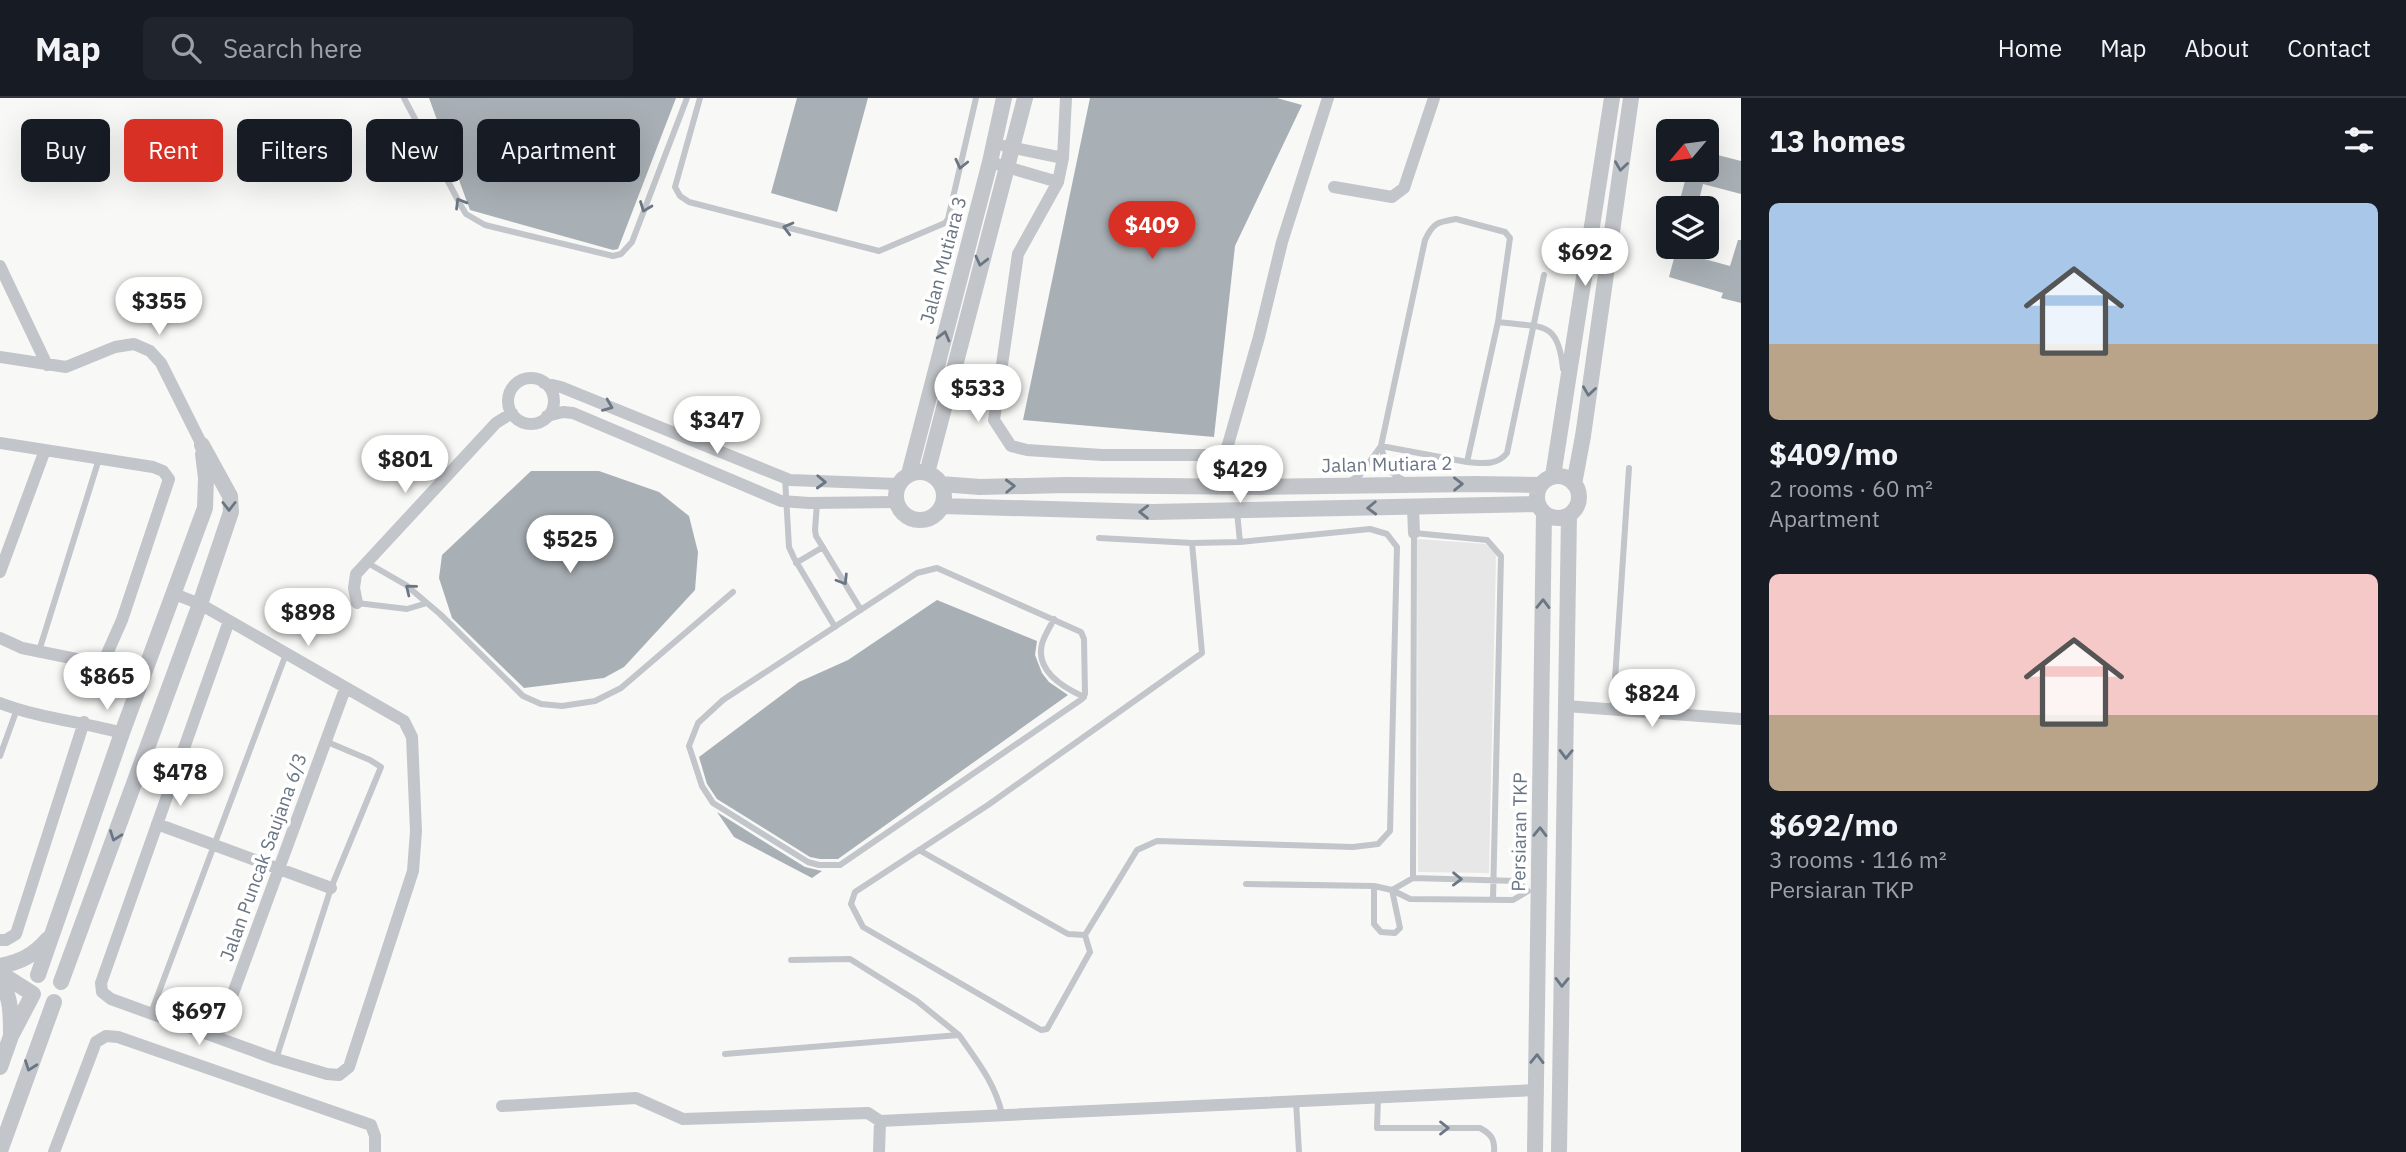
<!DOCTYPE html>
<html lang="en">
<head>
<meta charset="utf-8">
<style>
  body { margin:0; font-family:"IBM Plex Sans",sans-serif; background:#20242c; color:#f1f3f6; height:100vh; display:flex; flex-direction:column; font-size:26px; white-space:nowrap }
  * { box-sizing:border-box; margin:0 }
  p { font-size:23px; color:#9ea1a6 }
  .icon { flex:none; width:38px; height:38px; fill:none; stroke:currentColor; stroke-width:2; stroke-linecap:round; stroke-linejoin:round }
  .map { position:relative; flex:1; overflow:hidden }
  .drawer { display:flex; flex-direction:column; background:#171b24; width:665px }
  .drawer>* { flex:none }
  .guide { position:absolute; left:21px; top:21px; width:665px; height:63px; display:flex; gap:14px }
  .needle { width:46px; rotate:241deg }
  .fabs { position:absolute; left:1656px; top:21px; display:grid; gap:14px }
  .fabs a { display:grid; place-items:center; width:63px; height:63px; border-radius:10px; background:#171b24; box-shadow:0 7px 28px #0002; font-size:35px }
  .price { position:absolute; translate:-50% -60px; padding:0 16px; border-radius:24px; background:#fff; color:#222; font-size:23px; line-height:46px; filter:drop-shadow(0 2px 4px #0008) }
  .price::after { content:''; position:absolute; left:50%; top:42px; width:21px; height:16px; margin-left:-10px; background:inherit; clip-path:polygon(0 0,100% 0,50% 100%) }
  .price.on { background:#d93025; color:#fff }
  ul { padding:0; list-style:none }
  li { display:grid; align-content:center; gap:14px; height:371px; padding:0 28px }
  li span { display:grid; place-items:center; height:217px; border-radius:10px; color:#555 }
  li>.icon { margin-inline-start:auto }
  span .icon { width:126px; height:126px; fill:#fffc; stroke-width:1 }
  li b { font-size:30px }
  h2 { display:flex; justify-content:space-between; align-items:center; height:84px; padding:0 28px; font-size:30px }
  .pill { padding:0 24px; border-radius:10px; background:#171b24; box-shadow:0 7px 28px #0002; font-size:24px; line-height:63px }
  .pill.on { background:#d93025; color:#fff }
  header { display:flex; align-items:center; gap:42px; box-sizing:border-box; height:98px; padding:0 35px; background:#171b24; border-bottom:2px solid #363941 }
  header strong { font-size:33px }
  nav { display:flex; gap:38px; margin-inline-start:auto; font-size:24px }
  .search { width:490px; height:63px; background:#20242c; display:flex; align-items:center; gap:18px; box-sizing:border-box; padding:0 24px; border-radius:10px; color:#9ea1a6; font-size:26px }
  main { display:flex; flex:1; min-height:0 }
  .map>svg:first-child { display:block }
</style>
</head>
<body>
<header>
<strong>Map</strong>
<div class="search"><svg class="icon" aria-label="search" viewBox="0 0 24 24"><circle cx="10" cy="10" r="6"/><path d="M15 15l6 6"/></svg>Search here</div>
<nav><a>Home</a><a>Map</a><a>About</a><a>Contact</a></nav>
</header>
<main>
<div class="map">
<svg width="1741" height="1054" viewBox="0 0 1741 1054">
  <rect width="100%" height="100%" fill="#f8f8f6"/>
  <path fill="#e6e7e6" d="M1417 441 1486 446 1496 457 1489 775 1418 774Z"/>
  <path fill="#a9b0b5" d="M429 0H676L618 151 613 152 470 112Z
    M797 0H868L837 114 771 95Z
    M1090 0H1277L1302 7 1235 148 1214 339 1023 322Z
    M1706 54 1741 63V96L1703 86 1697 110 1678 109 1688 72H1706Z
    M1738 142H1741V205L1721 200 1723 195 1669 179 1677 149H1700L1697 159 1730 168Z
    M531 373H599L659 394 689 418 698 454 695 492 624 569 604 580 524 590 452 520 439 480 442 457Z
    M937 502 1037 543 1035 557 1042 575 1049 584 1068 597 838 761H820L810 759 717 701 707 686 699 659 799 584 848 562Z
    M717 714 805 769 822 773 812 780 734 739Z"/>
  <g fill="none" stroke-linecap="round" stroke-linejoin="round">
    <path stroke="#c2c5c9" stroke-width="6" d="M404 0 460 106 466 116 485 127 613 158 621 156 632 144 687 0
      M700 0 675 89 680 98 689 104 879 153 945 125 948 121 976 0
      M1456 121 1505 134 1510 140 1498 224 1467 364 1381 348 1425 142C1433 125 1437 124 1456 121Z
      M1498 224C1542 230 1558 221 1563 271
      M1467 364C1482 365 1497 368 1507 355L1544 177
      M785 380 789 449 794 460 835 529
      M1348 384 1360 377 1381 348C1385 364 1387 375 1404 382
      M817 405 815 432 816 438 861 512
      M1237 414 1240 444 1370 431 1387 436 1397 449 1390 733 1378 746 1353 749 1157 743 1137 752 1085 837 1090 854 1047 931 1041 932 863 829 851 806 855 794 988 707 1202 555 1192 445 1240 444
      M1099 440 1192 445
      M796 465 823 449
      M937 470 1081 534 1084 541 1085 596 1082 601 840 767H819L808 764 713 705 702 688 689 648 698 625 723 602 917 475Z
      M357 505 407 511 427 505 406 487 366 464
      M427 505 440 516 523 598 541 606 562 608 595 603 621 590 733 494
      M1054 521C1050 529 1044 538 1042 546 1035 573 1064 590 1084 599
      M39 553 99 361
      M1613 611 1629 370
      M0 658 17 611
      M919 752 1068 836 1085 837
      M1413 780 1414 435 1487 442 1501 458 1493 801
      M1246 786 1374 788 1392 792 1410 801 1513 802 1528 793 1516 783 1413 780 1392 792
      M1374 788V826L1381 834 1395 835 1400 830 1392 792
      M791 862 850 861 917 903 959 937
      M151 915 286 556
      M725 956 959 937C977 963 995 985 1002 1016
      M276 961 331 790 381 669 370 662 325 643
      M1378 999 1377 1030H1480C1491 1036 1495 1041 1494 1054
      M1296 1003 1299 1054"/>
    <path stroke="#c2c5c9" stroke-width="12" d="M1066 0 1063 60 1058 84 1018 156 994 322 1011 348 1027 352 1102 357H1218L1227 350 1259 239 1282 144 1328 0
      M1005 48 1063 60
      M990 64 1058 84
      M1334 89 1392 99 1404 90 1434 0
      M0 168 47 267
      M0 259 66 269 115 249 134 246 150 253 161 265 202 347
      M508 303a23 23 0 1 1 46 0a23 23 0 1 1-46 0Z
      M544 285 561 289 790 382 898 386
      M547 318 563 314 573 315 781 403 809 405 897 404
      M0 345 153 369 163 373 169 381 122 522 106 558 91 564 22 550 0 540
      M1413 409 1414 435
      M0 474 45 352
      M172 495 200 506 404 623 412 639 416 733 413 773 349 969 339 977 327 976 276 961 111 901 102 894 101 885 229 523
      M357 505 354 490 356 476 496 325 512 315
      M0 605C39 620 82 624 122 635
      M1566 608 1741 621
      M157 726 331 790
      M0 842H6L16 836 84 624
      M217 939 345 591
      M502 1008 636 1000 683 1021 868 1015 880 1023 1536 992
      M54 1054 96 944 106 938 118 939 371 1027 375 1038V1054
      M879 1054 880 1023"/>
    <path stroke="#c2c5c9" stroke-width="16" d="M896 398a24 24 0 1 1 48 0a24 24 0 1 1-48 0Z
      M927 375 1025 0
      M909 376 990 64 1004 0
      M1553 378 1612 0
      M1537 399a21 21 0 1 1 42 0a21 21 0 1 1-42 0Z
      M941 386 980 389 1066 387 1260 389 1475 386 1540 387
      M1574 386 1583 338 1631 0
      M942 408 1152 414 1538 406
      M0 868C21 864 34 857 48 841
      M0 875 33 896 11 938 0 969
      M38 877 122 635 205 410 206 380 203 356
      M0 881C11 899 11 916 11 936
      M61 884 200 506 231 414 230 398 202 347
      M0 1053 54 904
      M1535 1054 1544 415
      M1559 1054 1569 417"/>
  </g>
  <defs><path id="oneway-chevron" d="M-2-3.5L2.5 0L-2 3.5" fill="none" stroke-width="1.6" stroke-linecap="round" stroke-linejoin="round" transform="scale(1.75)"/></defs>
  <g stroke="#6a7683">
    <use href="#oneway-chevron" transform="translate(961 66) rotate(103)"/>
    <use href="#oneway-chevron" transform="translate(1621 68) rotate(98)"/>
    <use href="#oneway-chevron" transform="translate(460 105) rotate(-121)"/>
    <use href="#oneway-chevron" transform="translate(645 109) rotate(111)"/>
    <use href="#oneway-chevron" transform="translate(788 130) rotate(-165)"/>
    <use href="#oneway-chevron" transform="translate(981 163) rotate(104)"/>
    <use href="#oneway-chevron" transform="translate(944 238) rotate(-75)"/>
    <use href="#oneway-chevron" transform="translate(1589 293) rotate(98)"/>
    <use href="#oneway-chevron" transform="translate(608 308) rotate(22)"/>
    <use href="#oneway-chevron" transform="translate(821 384) rotate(2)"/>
    <use href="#oneway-chevron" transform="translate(1458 386) rotate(-1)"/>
    <use href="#oneway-chevron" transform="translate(1010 388) rotate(-2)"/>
    <use href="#oneway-chevron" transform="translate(229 408) rotate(90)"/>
    <use href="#oneway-chevron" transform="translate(1372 410) rotate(178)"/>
    <use href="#oneway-chevron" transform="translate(1144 414) rotate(-179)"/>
    <use href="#oneway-chevron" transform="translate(843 482) rotate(58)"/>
    <use href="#oneway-chevron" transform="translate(410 491) rotate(-141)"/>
    <use href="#oneway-chevron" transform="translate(1543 506) rotate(-89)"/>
    <use href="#oneway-chevron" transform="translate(1566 656) rotate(91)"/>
    <use href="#oneway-chevron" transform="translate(1540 734) rotate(-89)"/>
    <use href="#oneway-chevron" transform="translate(115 738) rotate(110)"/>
    <use href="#oneway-chevron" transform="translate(1457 781) rotate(1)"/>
    <use href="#oneway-chevron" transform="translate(1562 884) rotate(91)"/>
    <use href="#oneway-chevron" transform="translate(1537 961) rotate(-89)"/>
    <use href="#oneway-chevron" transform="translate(30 968) rotate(110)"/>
    <use href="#oneway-chevron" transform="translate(1444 1030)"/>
  </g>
  <g text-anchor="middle" stroke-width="7" stroke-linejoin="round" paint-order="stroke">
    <g font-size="19" fill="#6a7683" stroke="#fff">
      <text transform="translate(943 162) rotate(-75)" y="7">Jalan Mutiara 3</text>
      <text transform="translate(1387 366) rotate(-1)" y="7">Jalan Mutiara 2</text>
      <text transform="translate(1519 734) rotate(-89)" y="7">Persiaran TKP</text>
      <text transform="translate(263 759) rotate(-70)" y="7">Jalan Puncak Saujana 6/3</text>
    </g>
  </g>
</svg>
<div class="fabs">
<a><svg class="needle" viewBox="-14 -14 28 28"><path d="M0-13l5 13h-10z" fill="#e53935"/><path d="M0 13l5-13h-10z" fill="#9ea1a6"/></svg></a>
<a><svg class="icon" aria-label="layers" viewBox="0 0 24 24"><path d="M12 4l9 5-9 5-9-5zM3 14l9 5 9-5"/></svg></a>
</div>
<b class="price on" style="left:1152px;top:163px">$409</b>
<b class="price" style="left:1585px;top:190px">$692</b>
<b class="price" style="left:159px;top:239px">$355</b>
<b class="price" style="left:978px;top:326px">$533</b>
<b class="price" style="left:717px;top:358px">$347</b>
<b class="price" style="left:405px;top:397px">$801</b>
<b class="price" style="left:1240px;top:407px">$429</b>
<b class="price" style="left:570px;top:477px">$525</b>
<b class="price" style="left:308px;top:550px">$898</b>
<b class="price" style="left:107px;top:614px">$865</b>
<b class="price" style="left:1652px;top:631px">$824</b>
<b class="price" style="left:180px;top:710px">$478</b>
<b class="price" style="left:199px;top:949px">$697</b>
<div class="guide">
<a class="pill">Buy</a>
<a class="pill on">Rent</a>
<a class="pill">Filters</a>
<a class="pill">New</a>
<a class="pill">Apartment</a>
</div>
</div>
<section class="drawer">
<h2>13 homes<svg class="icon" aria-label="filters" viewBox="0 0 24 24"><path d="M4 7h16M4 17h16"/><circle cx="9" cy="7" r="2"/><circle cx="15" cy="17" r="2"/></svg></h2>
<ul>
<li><span style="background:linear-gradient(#a9c7e8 65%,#b9a48a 0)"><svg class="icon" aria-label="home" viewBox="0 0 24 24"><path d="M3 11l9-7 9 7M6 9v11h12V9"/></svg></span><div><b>$409/mo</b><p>2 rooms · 60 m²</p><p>Apartment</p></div></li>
<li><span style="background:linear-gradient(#f6c9c9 65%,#b9a48a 0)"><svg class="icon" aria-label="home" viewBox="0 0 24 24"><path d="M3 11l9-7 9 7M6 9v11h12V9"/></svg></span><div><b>$692/mo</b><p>3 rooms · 116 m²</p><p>Persiaran TKP</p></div></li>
</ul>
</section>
</main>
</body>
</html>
